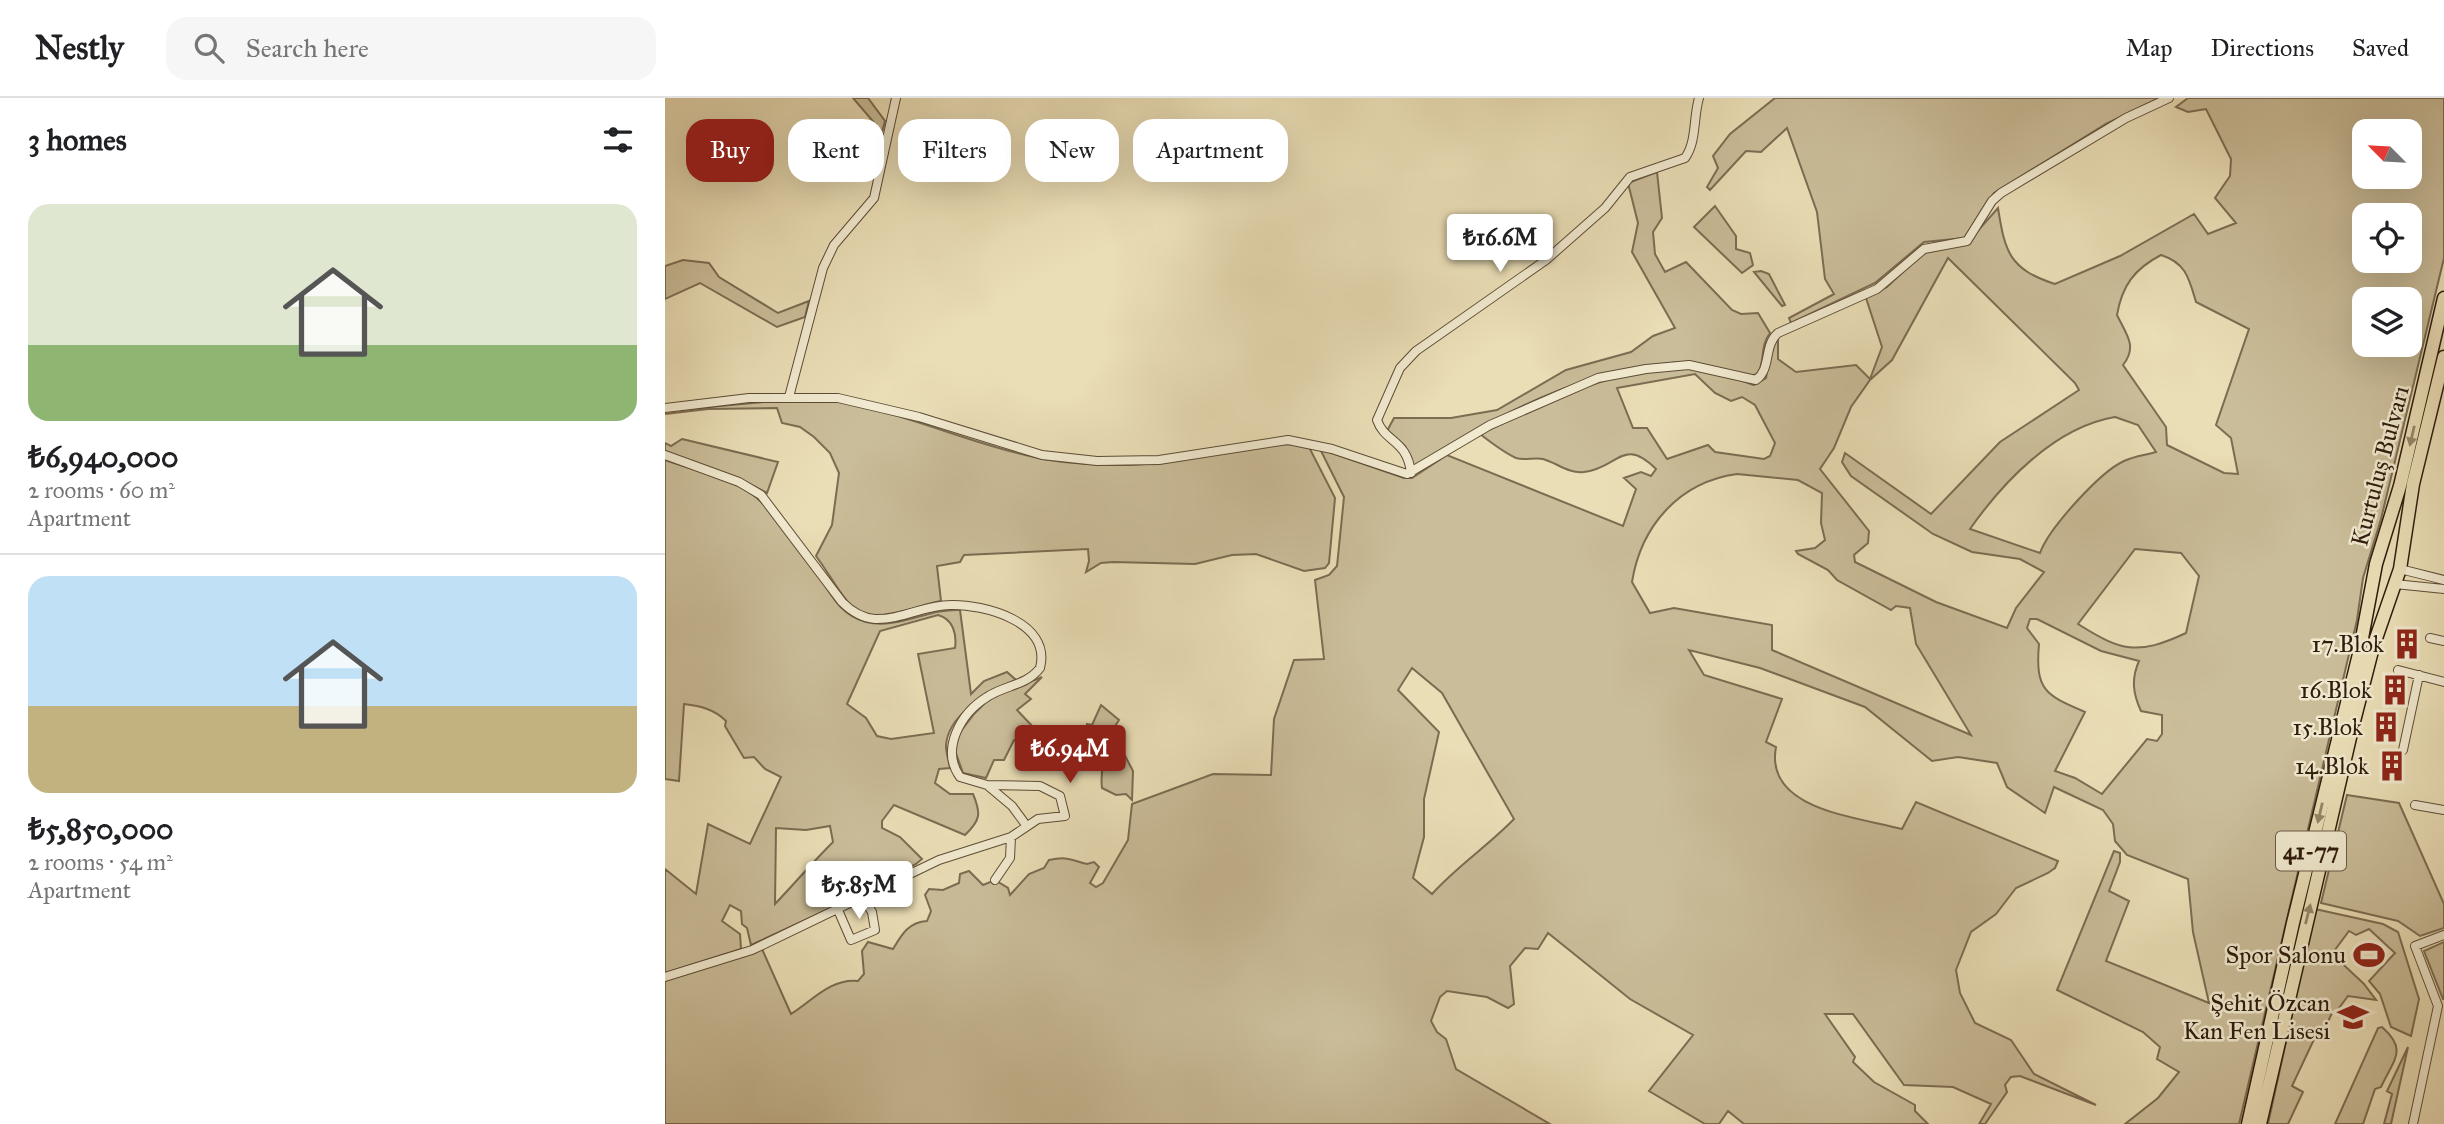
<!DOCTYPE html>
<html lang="en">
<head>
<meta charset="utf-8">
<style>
  body { margin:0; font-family:"IM FELL Great Primer",serif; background:#f6f6f6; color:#202124; height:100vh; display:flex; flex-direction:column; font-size:26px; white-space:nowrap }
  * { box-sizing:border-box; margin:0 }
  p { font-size:23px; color:#757577 }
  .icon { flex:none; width:38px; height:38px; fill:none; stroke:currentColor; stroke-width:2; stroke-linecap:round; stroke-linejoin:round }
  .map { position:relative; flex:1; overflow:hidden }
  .panel { display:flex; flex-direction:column; background:#fff; width:665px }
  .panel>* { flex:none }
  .top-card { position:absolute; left:21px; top:21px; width:665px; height:63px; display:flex; gap:14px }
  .needle { width:46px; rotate:294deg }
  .controls { position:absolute; left:1687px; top:21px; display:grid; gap:14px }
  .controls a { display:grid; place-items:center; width:70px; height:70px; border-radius:14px; background:#fff; box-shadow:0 7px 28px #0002; font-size:35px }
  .price { position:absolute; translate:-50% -60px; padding:0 16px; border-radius:7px; background:#fff; color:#222; font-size:23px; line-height:46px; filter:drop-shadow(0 2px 4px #0008) }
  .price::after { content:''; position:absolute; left:50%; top:42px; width:21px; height:16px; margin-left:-10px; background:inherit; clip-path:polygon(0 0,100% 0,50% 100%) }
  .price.on { background:#8f2418; color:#fff }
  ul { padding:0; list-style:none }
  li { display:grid; align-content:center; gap:14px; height:371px; padding:0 28px }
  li+li { border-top:2px solid #e0e0e0 }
  li span { display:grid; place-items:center; height:217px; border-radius:21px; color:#555 }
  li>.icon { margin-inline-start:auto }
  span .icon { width:126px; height:126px; fill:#fffc; stroke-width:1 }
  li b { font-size:30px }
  h2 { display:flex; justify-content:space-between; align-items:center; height:84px; padding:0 28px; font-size:30px }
  .tag { padding:0 24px; border-radius:21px; background:#fff; box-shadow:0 7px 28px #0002; font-size:24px; line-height:63px }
  .tag.on { background:#8f2418; color:#fff }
  header { display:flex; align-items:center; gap:42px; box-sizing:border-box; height:98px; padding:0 35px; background:#fff; border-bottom:2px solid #e0e0e0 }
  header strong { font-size:33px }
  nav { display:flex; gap:38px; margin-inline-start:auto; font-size:24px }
  .search { width:490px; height:63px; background:#f6f6f6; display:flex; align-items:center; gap:18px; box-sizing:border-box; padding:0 24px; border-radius:21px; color:#757577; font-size:26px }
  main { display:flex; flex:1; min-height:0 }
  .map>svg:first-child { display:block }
</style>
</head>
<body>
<header>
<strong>Nestly</strong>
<div class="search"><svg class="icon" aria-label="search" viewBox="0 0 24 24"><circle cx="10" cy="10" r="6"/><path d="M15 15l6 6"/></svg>Search here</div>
<nav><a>Map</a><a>Directions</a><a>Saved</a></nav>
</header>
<main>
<section class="panel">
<h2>3 homes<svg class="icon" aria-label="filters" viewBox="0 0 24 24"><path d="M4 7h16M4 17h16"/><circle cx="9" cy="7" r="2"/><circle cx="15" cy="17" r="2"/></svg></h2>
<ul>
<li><span style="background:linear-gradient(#dfe7d0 65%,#8fb573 0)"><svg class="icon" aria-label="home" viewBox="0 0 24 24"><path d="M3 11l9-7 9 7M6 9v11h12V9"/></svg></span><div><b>₺6,940,000</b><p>2 rooms · 60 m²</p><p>Apartment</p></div></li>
<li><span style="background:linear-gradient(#bfe0f5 60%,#c2b280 0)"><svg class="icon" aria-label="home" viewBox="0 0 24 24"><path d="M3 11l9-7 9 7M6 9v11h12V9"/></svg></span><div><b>₺5,850,000</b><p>2 rooms · 54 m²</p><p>Apartment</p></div></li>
</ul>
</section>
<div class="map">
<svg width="1779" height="1026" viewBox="0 0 1779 1026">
  <rect width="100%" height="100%" fill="#eadeb6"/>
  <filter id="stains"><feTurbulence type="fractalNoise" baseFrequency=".00286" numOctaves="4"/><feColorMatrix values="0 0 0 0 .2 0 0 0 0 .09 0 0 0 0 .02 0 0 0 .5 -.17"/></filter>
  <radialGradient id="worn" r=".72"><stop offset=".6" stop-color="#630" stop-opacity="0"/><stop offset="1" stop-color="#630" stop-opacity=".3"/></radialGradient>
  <path fill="#cabd99" stroke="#7c6c52" stroke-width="2" fill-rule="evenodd" d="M188 0H203L220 23 217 34Z
    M1110 0H1495L1441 26 1329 95 1300 140 1259 144 1210 185 1126 225 1124 220 1169 196 1160 181 1152 114 1122 30 1096 54 1081 53 1045 92 1042 89 1053 70 1048 58 1065 36Z
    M1523 0H1779V160L1716 421 1698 480 1692 522 1574 1026H1460L1493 1000 1514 974 1492 961 1495 949 1478 934 1392 892 1449 753 1455 755V764L1444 793 1464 803 1441 863 1544 905 1528 834 1523 781 1462 757 1450 743 1448 726 1438 712 1389 689 1380 715 1342 689 1332 665 1293 659 1267 663 1200 609 1095 570 1024 552 1039 577 1117 601 1101 644 1111 649C1099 712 1193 719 1237 731L1251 704 1393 763 1390 770 1383 775 1351 790 1331 816 1306 834 1291 872 1295 895 1310 925 1346 942 1369 976 1431 1007 1355 978 1346 979 1340 987 1342 994 1320 1026H1314L1326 1006 1288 989 1239 987 1188 916H1160L1190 959 1188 964 1209 984 1250 1007V1013L1263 1026H1079L1063 1013 1054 1026H1040L984 993 1028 937 965 901 883 835 873 851 860 850 845 868 849 906 843 910 822 899 782 893 775 899 766 923 772 934 781 941 791 971 885 1026H0V882L97 851 126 916C147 903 166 880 193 883L199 876 197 853 203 844 228 851C237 836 244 824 262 823L266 813 260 797 264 791 278 792 294 785 295 776 304 773 318 787 330 782 343 790 345 797 364 776 379 770 384 762C403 758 405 762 422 766L429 764 434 769 425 785 431 789 438 785 463 742 467 706 548 676 606 677 609 621 629 562 659 561 650 482 664 477 672 468 679 399 656 353 658 352 739 380H747L782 357 958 428 971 391 959 380 976 374 986 378 991 371C958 338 953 370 919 374 904 376 892 365 878 361 870 359 859 363 851 360 840 355 824 343 815 336 879 307 959 263 1032 270 1051 272 1071 281 1089 287L1101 280 1106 250 1113 240V261L1131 274 1191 267 1205 281 1217 249 1201 200 1222 189 1258 155 1301 146 1333 110C1340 154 1344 171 1390 186L1455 158 1529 116 1543 136 1571 125 1550 100 1565 78 1566 61 1541 11 1523 14 1511 9ZM1699 33H1745V79H1699ZM1699 117H1745V163H1699ZM1496 157C1521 165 1524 180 1531 204L1584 231 1551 327 1566 340 1573 376 1559 375 1502 347 1501 329 1458 267C1473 248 1461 236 1452 217 1457 188 1469 171 1496 157ZM1283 160 1410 285 1414 292 1335 344 1266 416 1180 355 1177 364 1186 378 1268 436 1307 454 1355 461 1379 474 1351 510 1342 530 1271 504 1190 464 1189 457 1203 445 1204 433 1155 371 1169 350 1186 309 1205 282 1227 262ZM1699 201H1745V247H1699ZM1030 276 1050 295 1066 303 1077 299 1090 307 1110 345 1105 358 1099 361 1050 354 1043 347 1002 361 982 330H968L952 290ZM1450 319 1473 327 1491 354C1481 357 1469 358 1459 363 1435 374 1384 430 1375 455L1305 431C1338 384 1390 329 1450 319ZM1072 376 1133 382 1157 395 1156 425 1160 442 1150 450 1131 453 1133 456 1163 472 1172 482 1226 512 1231 508 1245 510 1251 546 1306 637 1107 552V527L1009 510 985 515 967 484C976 428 1014 384 1072 376ZM1470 451 1516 455 1534 478 1521 535C1472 558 1456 553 1413 526ZM1365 521H1372L1436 553 1474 563C1466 581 1468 596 1476 613L1497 617V636L1492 643 1482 641 1437 696 1410 680 1390 673 1420 614C1380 597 1370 592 1374 546L1362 530ZM747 570 777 595 849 721C823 748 792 768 767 796L748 780 759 739V701L774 634 733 592Z
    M992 74 997 120 988 134 990 156 1000 174 1021 164 1067 212 1076 216 1093 215 1105 235C1095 248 1100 262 1093 276 1078 282 1040 263 1020 264 919 269 831 317 748 371L740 348 722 333 729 320H786L832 312 901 272 966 254 988 238 1010 230 967 154 973 125 963 85Z
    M1050 108 1071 138V151L1085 155 1088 167 1077 175 1029 129Z
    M18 162 44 165 54 179 113 215 144 203 140 219 112 229 35 185 0 201V168Z
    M1096 173 1104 176 1120 207 1117 208 1089 174Z
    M110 303C130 303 153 300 174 304 241 315 303 345 369 359 399 366 433 367 464 367 520 366 593 337 644 349L670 400 664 465 660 470 639 473 591 456 567 457 530 466 448 464 436 465 421 474 424 463 423 451 299 457 295 464 272 468 276 503C251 507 208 530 186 508 173 493 163 474 151 458L167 427 174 375 165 355 149 339 135 329 117 325 112 310 43 311 0 316V313Z
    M17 341 113 364 102 395 73 380 0 355V345L6 348Z
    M0 362C29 373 70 380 93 401 115 420 134 448 150 472 165 494 173 516 201 524 232 532 264 510 295 512L306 596 319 583 342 574 351 582C326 591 282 617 281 648 281 655 284 663 285 670L274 671 270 685 285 696H308C316 715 316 722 300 737L229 707 217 723V730L235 739 257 761 251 766 175 806 86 847 82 830 77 826 76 813 65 807 57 823 75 836 76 851 0 875V771L31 796 43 726 85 746 116 679 100 671 89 659 79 660 60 628 61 623C49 611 35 608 19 606L14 683 0 681ZM273 517C288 521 292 536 290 550L253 556 269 635 226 641 212 638 201 620 182 606 215 533ZM165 728 168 744C147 765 129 786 110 806L111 730 141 732Z
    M377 579 360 596 366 601 352 612 370 631 365 645 349 642 339 662H329L321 680 298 675 289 650 293 637 309 616 325 600Z
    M436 607 454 622 447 633 468 673 467 702 461 696 451 697 437 690C435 675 439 659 444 644L436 641 427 646 418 639 422 626 427 627Z
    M1682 697 1734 705 1779 806V830L1755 838 1733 823 1656 805Z
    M1650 811 1718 826 1733 834 1754 901 1746 938 1726 929 1715 896 1704 883 1730 855 1704 831 1691 837 1684 833 1667 856 1699 886 1711 902 1683 898 1671 914 1668 913 1657 936 1652 935 1627 988 1638 994 1623 1026H1603Z
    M1779 844V901H1778L1759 853Z
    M1717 929C1743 952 1729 961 1716 989L1710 991 1698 1026H1670L1713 930Z
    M1743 949 1726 1026H1719L1727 996 1722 993Z"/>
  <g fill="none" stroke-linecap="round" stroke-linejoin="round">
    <g stroke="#5d4c36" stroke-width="10">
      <path id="minor" d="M124 299 158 170 169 147 209 100 231 0
        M0 310 84 300H173L254 319 377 357 432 363 494 362 623 342 667 351 742 376 825 327 933 280 981 271 1024 267 1091 282C1107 270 1098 248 1113 235L1212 191 1259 151 1302 143 1327 103 1336 95 1461 20 1504 0
        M0 357 74 384 96 397 177 504C186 513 198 520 210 521 236 522 260 507 285 507 319 506 387 524 375 570 361 588 340 587 322 599 296 615 275 651 295 679L322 687 347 708 361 727
        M746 375C742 341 720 345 712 322L735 270 751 253 881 162 940 110 965 79 1020 60C1032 43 1028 20 1034 0
        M1735 471 1779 482
        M1730 486 1779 491
        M1765 540 1779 543
        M1733 572 1779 584
        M1738 652 1754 577
        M1750 707 1779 712
        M330 782 345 760 346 739
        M173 812 186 842 210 832 207 814 198 800
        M0 879 87 852 274 762 346 739 373 721 400 718 395 698 375 688 322 687
        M1748 1026 1773 908 1750 848 1779 837"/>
    </g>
    <g stroke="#2e1c0c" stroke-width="15">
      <path id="highway" d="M1583 1026 1628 825 1694 556 1711 466 1735 388 1779 200
        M1595 1026 1687 631 1708 549 1735 471 1748 386 1779 259"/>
    </g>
    <use href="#minor" stroke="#f1ead0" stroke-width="8"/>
    <use href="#highway" stroke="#eadeb6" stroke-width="12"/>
  </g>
  <defs><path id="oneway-solid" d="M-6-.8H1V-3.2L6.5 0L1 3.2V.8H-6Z" transform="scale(1.75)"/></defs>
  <g fill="#95876a">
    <use href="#oneway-solid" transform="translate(1747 338) rotate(103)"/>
    <use href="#oneway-solid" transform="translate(1655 715) rotate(103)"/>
    <use href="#oneway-solid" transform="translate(1643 816) rotate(-76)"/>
  </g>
  <defs>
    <g id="building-bare" transform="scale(2.415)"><path d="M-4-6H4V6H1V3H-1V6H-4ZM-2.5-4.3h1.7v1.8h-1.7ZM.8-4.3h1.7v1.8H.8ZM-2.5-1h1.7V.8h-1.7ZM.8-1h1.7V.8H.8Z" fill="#8f2418" stroke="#f1ead0" stroke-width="2.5" paint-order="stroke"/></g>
    <g id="stadium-bare" transform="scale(2.415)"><path d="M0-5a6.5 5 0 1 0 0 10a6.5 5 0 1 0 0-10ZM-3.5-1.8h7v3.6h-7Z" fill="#8f2418" stroke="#f1ead0" stroke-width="2.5" paint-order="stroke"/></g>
    <g id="school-bare" transform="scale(2.415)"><path d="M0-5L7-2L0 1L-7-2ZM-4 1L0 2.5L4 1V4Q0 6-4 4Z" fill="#8f2418" stroke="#f1ead0" stroke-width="2.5" paint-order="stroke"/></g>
  </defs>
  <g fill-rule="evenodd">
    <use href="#building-bare" x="1742" y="546"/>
    <use href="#building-bare" x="1730" y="592"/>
    <use href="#building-bare" x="1721" y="629"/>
    <use href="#building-bare" x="1727" y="668"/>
    <use href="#stadium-bare" x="1704" y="857"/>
    <use href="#school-bare" x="1688" y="919"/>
  </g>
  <g text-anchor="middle" stroke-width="5" stroke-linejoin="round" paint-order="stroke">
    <rect fill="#f1ead0" stroke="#685a47" stroke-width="2" x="1611" y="733.5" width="70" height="39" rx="5"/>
    <g font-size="23" font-weight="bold" fill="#2e1c0c">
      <text x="1646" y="761">41-77</text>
    </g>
    <g font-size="24" fill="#2e1c0c" stroke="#f1ead0">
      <text transform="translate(1715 368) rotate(-75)" y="8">Kurtuluş Bulvarı</text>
    </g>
    <g font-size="24" fill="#2e1c0c" stroke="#f1ead0" text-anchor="end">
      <text x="1719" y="554">17.Blok</text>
      <text x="1707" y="600">16.Blok</text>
      <text x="1698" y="637">15.Blok</text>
      <text x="1704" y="676">14.Blok</text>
      <text x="1681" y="865">Spor Salonu</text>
      <text x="1665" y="913">Şehit Özcan<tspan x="1665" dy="28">Kan Fen Lisesi</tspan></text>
    </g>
  </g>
  <rect width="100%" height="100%" filter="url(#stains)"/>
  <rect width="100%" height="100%" fill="url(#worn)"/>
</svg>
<div class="controls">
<a><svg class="needle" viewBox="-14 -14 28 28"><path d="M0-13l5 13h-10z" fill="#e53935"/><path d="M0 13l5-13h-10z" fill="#757577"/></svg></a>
<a><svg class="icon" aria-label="locate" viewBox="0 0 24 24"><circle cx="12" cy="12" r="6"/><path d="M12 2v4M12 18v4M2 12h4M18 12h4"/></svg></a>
<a><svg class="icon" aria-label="layers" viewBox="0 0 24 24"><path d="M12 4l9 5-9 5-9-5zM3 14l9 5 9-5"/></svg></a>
</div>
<b class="price" style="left:835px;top:176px">₺16.6M</b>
<b class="price on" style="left:405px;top:687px">₺6.94M</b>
<b class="price" style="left:194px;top:823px">₺5.85M</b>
<div class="top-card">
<a class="tag on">Buy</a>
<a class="tag">Rent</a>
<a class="tag">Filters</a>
<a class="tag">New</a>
<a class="tag">Apartment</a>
</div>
</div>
</main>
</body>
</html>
